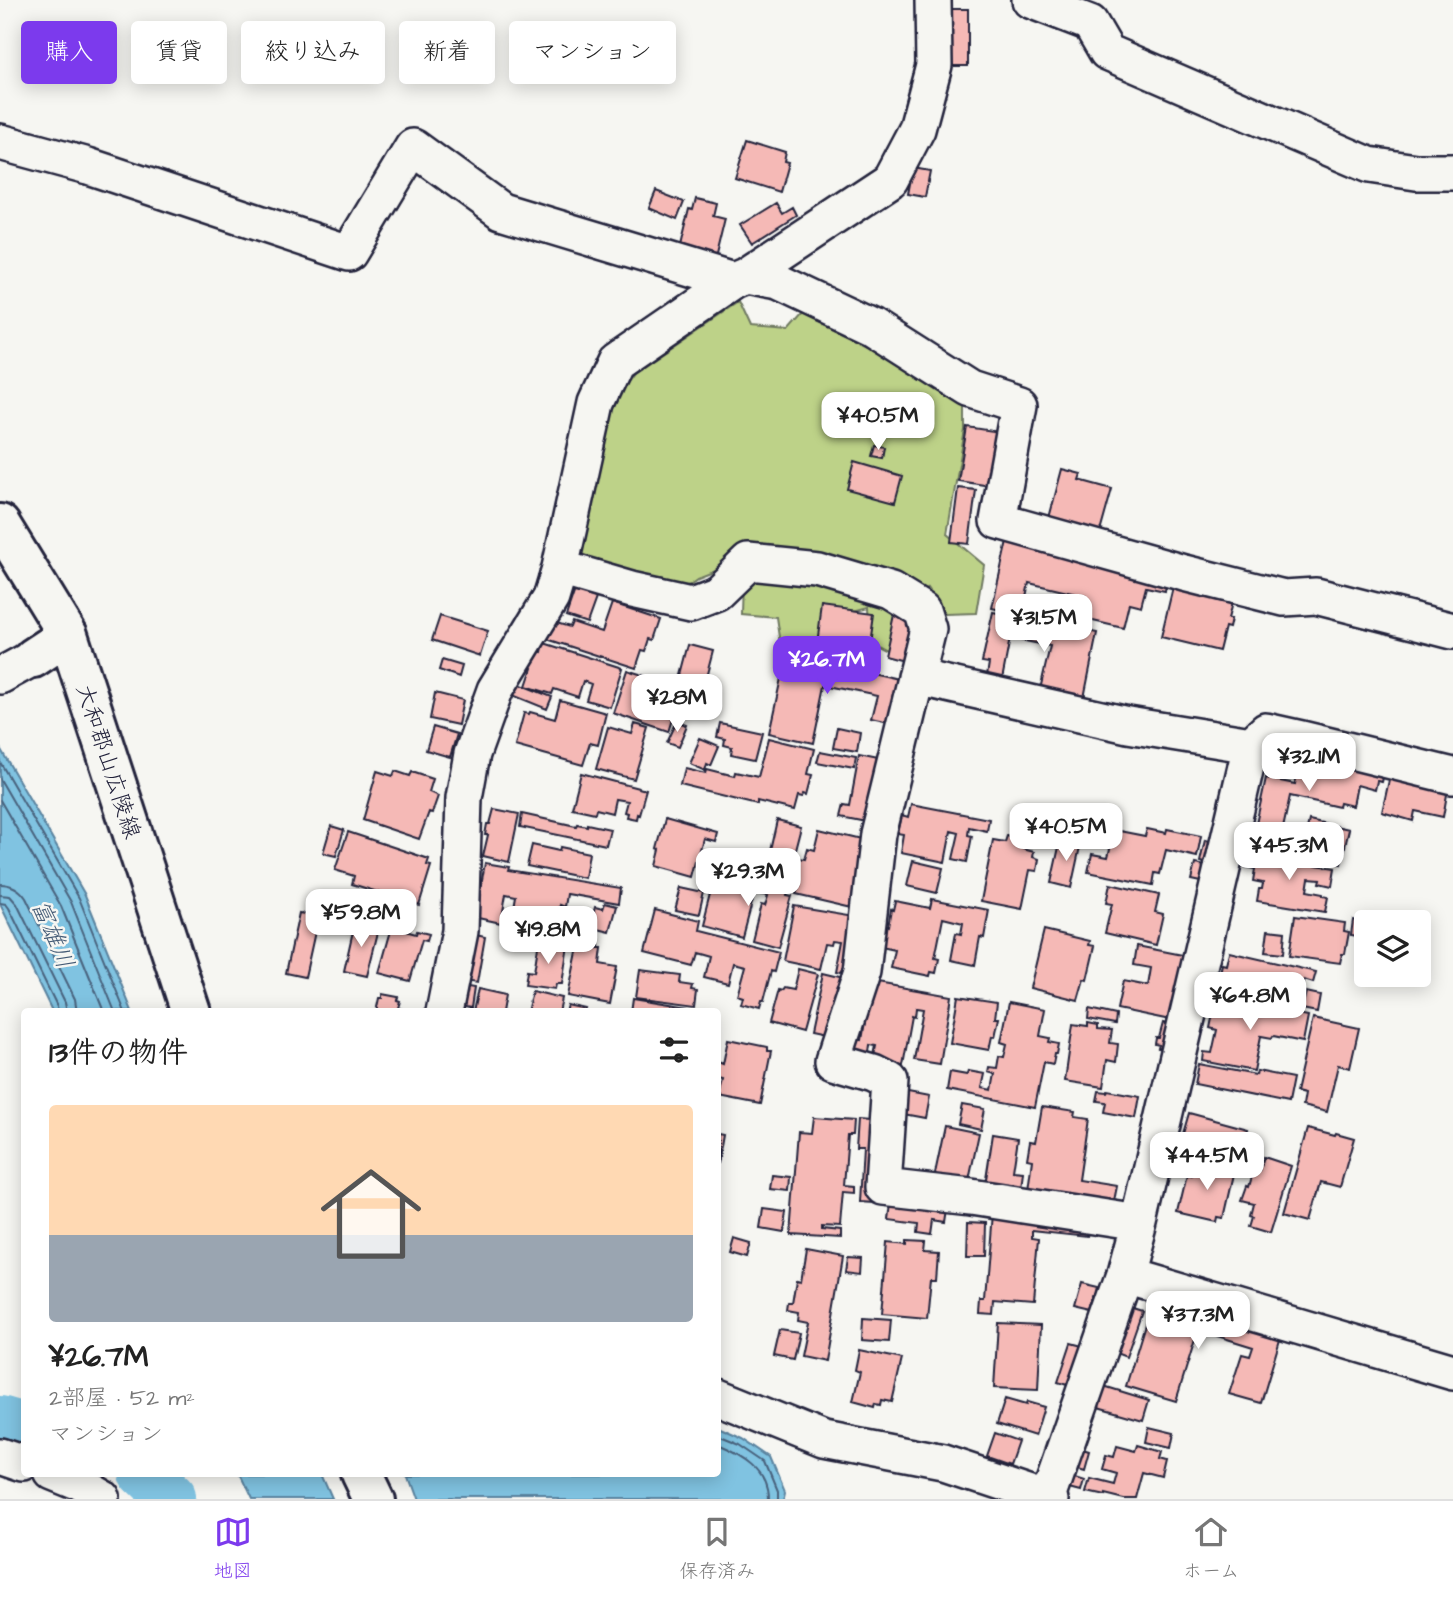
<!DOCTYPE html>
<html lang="ja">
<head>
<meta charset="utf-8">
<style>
  body { margin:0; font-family:"Architects Daughter","Klee One",sans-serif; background:#f2f2f2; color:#222; height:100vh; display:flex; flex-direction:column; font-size:26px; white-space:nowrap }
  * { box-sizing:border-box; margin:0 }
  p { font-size:23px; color:#767676 }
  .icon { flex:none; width:38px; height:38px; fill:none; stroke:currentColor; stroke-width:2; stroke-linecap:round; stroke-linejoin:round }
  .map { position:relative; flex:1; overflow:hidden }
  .sheet { position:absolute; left:21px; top:1008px; width:700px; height:469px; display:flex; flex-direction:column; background:#fff; border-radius:7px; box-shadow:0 4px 18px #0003 }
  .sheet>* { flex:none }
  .hud { position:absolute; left:21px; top:21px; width:700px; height:63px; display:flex; gap:14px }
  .controls { position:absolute; left:1354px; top:910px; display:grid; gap:14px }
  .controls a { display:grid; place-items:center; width:77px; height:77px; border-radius:7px; background:#fff; box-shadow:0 4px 18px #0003; font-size:35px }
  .price { position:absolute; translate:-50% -60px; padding:0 16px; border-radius:14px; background:#fff; color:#222; font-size:23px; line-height:46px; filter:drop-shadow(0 2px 4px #0008) }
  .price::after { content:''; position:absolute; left:50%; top:42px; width:21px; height:16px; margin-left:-10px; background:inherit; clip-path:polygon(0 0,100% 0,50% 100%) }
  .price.current { background:#7c3aed; color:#fff }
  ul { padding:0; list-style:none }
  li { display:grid; align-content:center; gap:14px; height:371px; padding:0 28px }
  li+li { border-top:2px solid #e0e0e0 }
  li span { display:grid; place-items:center; height:217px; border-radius:7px; color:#555 }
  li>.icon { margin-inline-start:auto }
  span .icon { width:126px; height:126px; fill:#fffc; stroke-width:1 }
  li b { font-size:30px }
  h2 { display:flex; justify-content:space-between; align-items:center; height:84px; padding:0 28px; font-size:30px }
  .tag { padding:0 24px; border-radius:7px; background:#fff; box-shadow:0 4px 18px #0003; font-size:24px; line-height:63px }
  .tag.current { background:#7c3aed; color:#fff }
  .dock { display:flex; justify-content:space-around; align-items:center; height:98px; border-top:2px solid #e0e0e0; background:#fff; font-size:19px; color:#767676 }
  .dock a { display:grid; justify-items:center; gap:4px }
  .dock .current { color:#7c3aed }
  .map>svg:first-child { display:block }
</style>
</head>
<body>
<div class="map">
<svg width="1453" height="1499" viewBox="0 0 1453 1499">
  <rect width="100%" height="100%" fill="#f6f6f2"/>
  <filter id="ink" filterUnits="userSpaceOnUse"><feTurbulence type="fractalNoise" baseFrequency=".0143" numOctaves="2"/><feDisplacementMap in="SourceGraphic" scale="14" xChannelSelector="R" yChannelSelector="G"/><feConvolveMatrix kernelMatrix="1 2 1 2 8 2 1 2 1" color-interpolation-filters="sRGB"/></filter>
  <g filter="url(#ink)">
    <path fill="#bdd288" stroke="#707a62" stroke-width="2" d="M738 302 750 328 788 331 803 314 965 394V430L947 534 984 565 976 613 945 614 927 588 886 650 871 642 869 607 824 619 816 657 783 664 776 617 741 614 742 578 734 561 696 576 679 588 570 558 612 402 633 373Z"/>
    <path fill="#80c3e1" stroke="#5a839f" stroke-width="2" d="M0 748 85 895 132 1011H52L0 904Z
      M718 1427 743 1438 771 1457 785 1490 783 1499H414L405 1474H718Z
      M237 1474H322L333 1499H249Z"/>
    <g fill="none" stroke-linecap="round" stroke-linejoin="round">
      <path stroke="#48627d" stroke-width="2" d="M0 762 79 898 125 1012
        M0 779 71 902 115 1012
        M0 800 61 906 104 1012
        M0 884C12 884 20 889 26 898L75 999 77 1012
        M0 895 10 896 17 904 65 1002 67 1012
        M0 903 6 904 9 908 57 1006 58 1012
        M718 1435 740 1444 765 1461 777 1490V1499
        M718 1444C742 1454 769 1468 768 1499"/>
      <path stroke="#80c3e1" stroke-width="52" d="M0 1422 24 1429
        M144 1474 171 1499"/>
    </g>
    <path fill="#f5b9b6" stroke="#22223b" stroke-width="2" d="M950 9H968V66H950Z
      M747 140 785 152 783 162 787 163 779 192 735 178Z
      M913 168 930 171 925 197 908 194Z
      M656 191 684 202 677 220 649 208Z
      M695 198 716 203 713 216 725 219 714 264 678 255 689 209 692 210Z
      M776 203 782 213 792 207 796 215 752 243 740 225Z
      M967 427 1000 432 991 486 958 481Z
      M874 445 884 447 882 458 871 456Z
      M854 462 902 476 895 502 847 489Z
      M1062 469 1081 474 1079 480 1112 489 1100 532 1049 518Z
      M958 488 976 490 969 544 951 542Z
      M1009 532 1169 574 1165 591 1146 587 1141 606 1129 603 1123 628 1080 618 1085 596 1029 583 1022 615 992 608Z
      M1174 583 1233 598 1228 619H1231L1229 628 1225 627 1219 651 1161 637Z
      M575 590 596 598 587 623 566 616Z
      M612 603 661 619 654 640 650 639 646 651 642 650 636 668 547 639 553 622 570 627 572 622 602 632Z
      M822 606 874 613 870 642 845 639 843 654 816 650Z
      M895 610 919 616 908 662 885 656Z
      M993 612 1097 633 1083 703 1039 694 1050 646 1010 638 1001 685 986 682 989 663 982 662Z
      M440 616 488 631 480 656 432 640Z
      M544 643 622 668 610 707 586 700 591 684 583 681 578 697 554 689 552 694 526 686 532 668 530 667 535 650 542 652Z
      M690 645 713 651 703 689 680 683Z
      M797 656 903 680 893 725 871 720 877 696 825 685 813 743 769 733 783 669 793 672Z
      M442 660 462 666 459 677 439 670Z
      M627 670 652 678 642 709 656 714 657 711 674 716 669 732 613 713Z
      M514 682 552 697 547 709 510 694Z
      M691 691 701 696 695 710 685 705Z
      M435 693 463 700 458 725 430 719Z
      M560 700 606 713 598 745 590 743 583 765 515 746 524 713 529 714 530 712 555 719Z
      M677 721 687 725 678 747 667 743Z
      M720 723 762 732 755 759 731 754 732 747 724 745 725 739 717 737Z
      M635 724 649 728 634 779 596 769 608 727 632 734Z
      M433 727 457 734 450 757 426 750Z
      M837 728 860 733 857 752 833 748Z
      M700 738 719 746 711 765 707 763 705 770 689 763Z
      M769 738 814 749 808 774 813 775 808 794 805 793 804 796 799 795 795 810 758 801V805L680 786 684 768 706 773 707 769 735 776 736 772 759 777Z
      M820 751 856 758 854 769 817 762Z
      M1301 755 1385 769 1382 782 1377 781 1375 790 1357 785 1353 806 1340 803 1339 807 1290 796 1282 833 1275 832 1272 848 1244 842 1249 822 1256 824 1266 778 1295 784Z
      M859 756 883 761 871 822 841 816 844 804 850 805Z
      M377 771 393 776 395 771 410 776 412 772 433 779 429 792 438 796 432 813 429 812 419 839 363 820Z
      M1391 771 1449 783 1443 817 1415 811 1413 821 1382 812Z
      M581 773 646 790 639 815 637 814 636 819 626 817 627 813 624 812 627 801 615 799 612 813 596 809 595 813 572 808Z
      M911 804 989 819 987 831 969 827 968 835 972 836 967 862 953 859 959 833 951 831 945 862 901 853 904 835 898 834 902 815 908 817Z
      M494 809 519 814 509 862 483 856 488 835H485L487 824H490Z
      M522 814 576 826 577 824 587 826V824L610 829 606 845 520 827Z
      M1097 817 1115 821 1114 830 1145 836 1147 829 1166 833 1167 829 1201 836 1197 857 1166 850 1160 874 1155 873 1153 885 1088 872 1092 854 1108 857 1111 844 1093 840Z
      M665 819 718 834 716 842 705 839 695 877 656 866 660 850 657 849Z
      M777 820 801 826 793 857 804 859 807 848 814 850 819 829 869 841 852 907 796 894 799 885 782 881 783 877 765 873Z
      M1309 820 1349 829 1341 864 1301 855Z
      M331 826 344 830 336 856 323 853Z
      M348 832 429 859 427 865 431 866 419 905 352 884 354 876 335 870Z
      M1007 836 1025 840 1023 849 1034 852 1033 857 1039 859 1037 871 1030 870 1022 909 981 901 993 840 1005 842Z
      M1061 838 1081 842 1071 888 1051 883Z
      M1205 840 1220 843 1215 865 1200 862Z
      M532 845 559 851 560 847 589 853 585 878 527 866Z
      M1242 853 1335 868 1332 886 1319 883 1320 879 1309 878 1307 891 1323 894V896L1328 897 1325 912 1257 901 1259 889H1262L1263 883 1253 881 1255 869 1240 866Z
      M913 861 943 868 937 893 907 886Z
      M485 863 509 867 508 870 621 888 619 903 567 894 565 907 560 905 555 935 505 926 506 918 512 919 516 896 506 894 501 923 478 918 479 914 476 913Z
      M1195 864 1214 868 1210 884 1191 880Z
      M715 875 754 885 756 876 776 881 775 884 789 888 787 895 792 896 778 947 752 940 761 904 765 905 768 895 754 892 742 937 702 926Z
      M1110 884 1159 895 1155 912 1163 914 1156 945 1105 933 1112 904 1106 903Z
      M681 888 704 893 699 915 675 910Z
      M932 899 989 910 984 938 980 937 975 965 951 960 956 933 961 934 963 923 943 918 935 958 939 959 936 973 931 972 930 976 891 968 895 950 877 946 881 924 888 926 891 909 893 910 895 901 930 908Z
      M605 903 617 906 610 932 590 927 595 907 603 909Z
      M794 906 861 917 851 975 837 972 843 941 835 940 834 944 827 943 821 969 783 961Z
      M340 910 355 914 350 932 335 929Z
      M655 910 698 921 696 931 779 952 774 972 771 971 763 1002H761L759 1009 741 1004 743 997 737 995 745 966 733 963 728 983 704 977 709 956 695 952 691 965 644 953Z
      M299 913 314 916 312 927H316L305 977 286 973Z
      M1295 916 1345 923 1344 931 1349 932 1345 954H1342L1340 963 1289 956Z
      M1353 920 1367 922 1364 937 1351 935Z
      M355 922 379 928 367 976 344 971Z
      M392 927 416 934 417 931 429 934 427 941 422 940 410 981 379 973Z
      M1044 930 1090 941 1089 945 1095 946 1087 980 1084 979 1078 1000 1030 988Z
      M1268 930 1285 932 1283 954 1265 952Z
      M471 934 485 937 477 983 462 981Z
      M539 940 568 945 562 984H556L555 989 525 985 527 971 534 972Z
      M579 942 599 946 598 948H602L600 964 617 967 610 1004 568 996Z
      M1137 946 1193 957 1180 1022 1117 1009 1123 981 1148 986 1151 968 1134 965Z
      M1229 952 1316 972 1313 983 1304 980 1303 984 1287 981 1281 1006 1219 992 1223 978 1219 977 1222 964 1226 965Z
      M798 969 818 974 802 1032 769 1023 778 990 781 991 783 988 793 990Z
      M640 970 680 975 679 982 693 984 692 988 698 989 696 1005 636 997Z
      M823 973 848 979 834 1039 810 1034Z
      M872 982 951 996 940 1064 914 1060 923 1009 916 1008 915 1017 912 1016 902 1071 873 1065 877 1046 871 1045 869 1059 852 1056 855 1039 862 1040Z
      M462 986 474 988 471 1008 459 1006Z
      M478 989 505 995 502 1012H473Z
      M532 991 562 998 559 1012H527Z
      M1306 992 1320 995 1317 1012 1302 1009Z
      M382 994 398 997 397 1000 400 1001 398 1008 415 1012H376L379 998H382Z
      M958 996 997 1002 995 1018H999L995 1037 992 1036 989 1050 950 1043Z
      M633 998 688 1007 687 1009 693 1010 692 1012H631Z
      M1224 999 1308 1016 1303 1042 1273 1036 1272 1038 1261 1036 1254 1071 1203 1061 1204 1052 1212 1053 1217 1030 1210 1028 1214 1009 1221 1010Z
      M1009 1002 1045 1009 1040 1036 1050 1038 1049 1042 1059 1044 1057 1054H1055L1053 1064 1044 1062 1035 1107 947 1090 950 1072 967 1075 968 1071 985 1074 982 1088 992 1090 995 1074 988 1072 989 1067 997 1068 999 1056 1004 1057 1007 1044 1001 1042Z
      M568 1005 586 1009 585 1012H566Z
      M1089 1009 1116 1015 1115 1024 1088 1019Z
      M1313 1018 1359 1028 1350 1068 1338 1065 1327 1112 1302 1106 1304 1094 1296 1092Z
      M1088 1023 1098 1025V1029L1112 1030 1110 1043 1118 1044 1116 1062 1107 1060 1103 1087 1065 1081 1073 1024 1088 1026Z
      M1163 1023 1182 1027 1177 1051 1158 1048 1159 1045 1155 1044 1156 1038H1159Z
      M728 1039 767 1047V1051H771L760 1105 719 1097 723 1080 718 1079V1062L723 1064Z
      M1199 1064 1256 1075 1257 1071 1293 1078 1288 1103 1195 1084Z
      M1107 1090 1140 1096 1136 1118 1103 1112 1105 1102 1096 1101 1098 1091 1106 1092Z
      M903 1092 929 1097 925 1118 898 1113Z
      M962 1105 985 1109 981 1129 958 1124Z
      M1042 1107 1075 1112 1074 1117 1088 1119 1079 1180 1117 1186 1112 1211 984 1192 993 1134 1018 1138 1013 1171 1023 1172 1021 1189 1028 1190 1032 1160 1027 1159 1030 1141 1036 1142Z
      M1189 1113 1248 1129 1241 1155 1224 1150 1221 1161 1189 1152 1190 1147 1180 1144Z
      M814 1117 854 1120 853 1135H848L844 1185 854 1186V1193L843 1192 840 1227 822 1226V1229L840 1231V1238L791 1235 799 1132 812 1133Z
      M858 1119 880 1121 874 1203 860 1202 863 1149H856Z
      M945 1126 979 1133 967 1190 933 1183Z
      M1308 1128 1335 1135 1336 1133 1354 1138 1340 1187 1321 1182 1310 1220 1284 1213Z
      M718 1134 723 1135 718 1164Z
      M1264 1157 1291 1166 1271 1232 1251 1226 1254 1216 1251 1215 1254 1203 1242 1200 1247 1186 1249 1187 1254 1169 1260 1171Z
      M1194 1160 1228 1167 1227 1173 1234 1174 1224 1218 1218 1217 1217 1222 1178 1213 1187 1175 1191 1176Z
      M772 1175 791 1177 790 1191 770 1189Z
      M892 1195 949 1203 946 1222 934 1220 932 1234 918 1232 919 1223 889 1219Z
      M764 1209 787 1212 784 1232 761 1228Z
      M992 1213 1087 1221V1236L1032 1230V1237L1039 1238 1033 1305 995 1302 994 1315 980 1314 981 1301H985Z
      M968 1222 985 1223 984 1256H967Z
      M734 1238 751 1243 747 1257 730 1252Z
      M907 1240 926 1241 925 1250 939 1251 937 1277H931L927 1318 882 1314 888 1242 907 1244Z
      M806 1249 843 1256 825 1361 801 1356 808 1322 798 1320 799 1312 788 1310 789 1303H793L797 1278 801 1279Z
      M848 1257 863 1258 862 1272 846 1270Z
      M1082 1284 1099 1288 1092 1313 1075 1309Z
      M1153 1298 1282 1333 1261 1403 1229 1394 1242 1354 1250 1356 1253 1347 1198 1330 1176 1401 1126 1386Z
      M1123 1305 1142 1311 1126 1357 1108 1350Z
      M863 1318 891 1320 889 1342 862 1340Z
      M998 1323 1041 1325 1038 1390 994 1388Z
      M780 1330 799 1333 793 1360 774 1356Z
      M1071 1343 1086 1347 1073 1387 1058 1382Z
      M859 1350 902 1359 892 1402 882 1400 881 1405 876 1404 875 1408 853 1402 860 1372 855 1370Z
      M1097 1384 1149 1400 1143 1420 1091 1405Z
      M1005 1399 1026 1405 1027 1402 1044 1407 1035 1436 997 1424Z
      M1149 1427 1174 1433 1171 1448 1146 1442Z
      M995 1433 1018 1441 1010 1464 987 1456Z
      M1138 1445 1162 1452 1160 1459 1167 1461 1163 1478 1144 1473 1137 1499H1123L1103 1494V1496L1085 1492 1089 1478 1113 1484 1116 1473 1102 1469 1106 1455 1114 1457 1117 1446 1136 1451Z
      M1076 1447 1089 1451 1084 1469 1071 1465Z
      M1065 1473 1084 1479 1081 1490 1062 1485Z"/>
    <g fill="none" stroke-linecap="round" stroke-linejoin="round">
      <g stroke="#22223b" stroke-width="40">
        <path id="street" d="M1030 0 1090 23 1107 52 1369 165 1416 172H1453
          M0 142 88 166 349 253 413 147 501 211 733 281
          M745 276 778 282 871 326 970 389 1019 405 998 521 1184 573 1284 598 1316 596 1453 631
          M560 568 632 589 691 602 717 592 748 562 817 569 891 591 922 610 928 629 878 834 862 972 833 1061 874 1073 890 1081 883 1187 971 1197 1139 1223
          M0 676 33 658
          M916 677 1128 725 1251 745
          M444 1012 460 931 464 798 472 754 495 690 551 598 560 568 596 403 615 362 733 281 745 276 890 180 917 129 934 65 933 0
          M1125 1275 1453 1372
          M718 1397 824 1440 943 1463 1051 1499
          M0 1456 24 1464
          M52 1474 79 1485 103 1499
          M1047 1499 1125 1275 1139 1223 1251 745 1266 731 1302 739 1453 776"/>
      </g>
      <g stroke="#22223b" stroke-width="44">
        <path id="secondary" d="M0 524 68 635 191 1012
          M33 658 68 635
          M361 1474 373 1499"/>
      </g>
      <use href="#street" stroke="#f6f6f2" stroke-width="35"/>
      <use href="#secondary" stroke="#f6f6f2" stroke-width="38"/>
    </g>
  </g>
  <g text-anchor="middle" stroke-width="5" stroke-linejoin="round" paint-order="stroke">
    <g font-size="23" fill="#22223b" stroke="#f6f6f2">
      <text transform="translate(109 761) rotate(72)" y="8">大和郡山広陵線</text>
    </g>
    <g font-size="24" font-style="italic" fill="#435a75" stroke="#f6f6f2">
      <text transform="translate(53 934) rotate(67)" y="8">富雄川</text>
    </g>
  </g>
</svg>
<div class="controls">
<a><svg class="icon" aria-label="layers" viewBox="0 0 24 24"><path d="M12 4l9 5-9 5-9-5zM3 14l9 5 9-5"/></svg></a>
</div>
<b class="price" style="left:878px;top:452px">¥40.5M</b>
<b class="price" style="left:1044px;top:654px">¥31.5M</b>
<b class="price current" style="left:827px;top:696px">¥26.7M</b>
<b class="price" style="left:677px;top:734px">¥28M</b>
<b class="price" style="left:1309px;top:793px">¥32.1M</b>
<b class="price" style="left:1066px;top:863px">¥40.5M</b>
<b class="price" style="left:1289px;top:882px">¥45.3M</b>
<b class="price" style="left:748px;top:908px">¥29.3M</b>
<b class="price" style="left:361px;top:949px">¥59.8M</b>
<b class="price" style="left:548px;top:966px">¥19.8M</b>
<b class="price" style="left:1250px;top:1032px">¥64.8M</b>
<b class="price" style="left:1207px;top:1192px">¥44.5M</b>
<b class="price" style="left:1198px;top:1351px">¥37.3M</b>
<div class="hud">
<a class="tag current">購入</a>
<a class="tag">賃貸</a>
<a class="tag">絞り込み</a>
<a class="tag">新着</a>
<a class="tag">マンション</a>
</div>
<section class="sheet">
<h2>13件の物件<svg class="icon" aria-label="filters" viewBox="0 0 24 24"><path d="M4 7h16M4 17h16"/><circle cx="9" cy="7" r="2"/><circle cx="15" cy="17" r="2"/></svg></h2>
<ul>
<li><span style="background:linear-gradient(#ffd9b3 60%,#9aa5b1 0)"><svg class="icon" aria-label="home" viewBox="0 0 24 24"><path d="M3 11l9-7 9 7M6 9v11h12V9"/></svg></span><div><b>¥26.7M</b><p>2部屋 · 52 m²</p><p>マンション</p></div></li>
</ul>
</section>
</div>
<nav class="dock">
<a class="current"><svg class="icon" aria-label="map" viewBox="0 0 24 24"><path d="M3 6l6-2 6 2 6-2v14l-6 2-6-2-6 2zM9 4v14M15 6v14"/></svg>地図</a>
<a><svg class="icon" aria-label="saved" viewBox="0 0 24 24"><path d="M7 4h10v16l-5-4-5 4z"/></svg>保存済み</a>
<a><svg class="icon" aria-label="home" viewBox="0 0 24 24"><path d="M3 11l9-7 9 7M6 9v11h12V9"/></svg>ホーム</a>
</nav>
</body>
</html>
